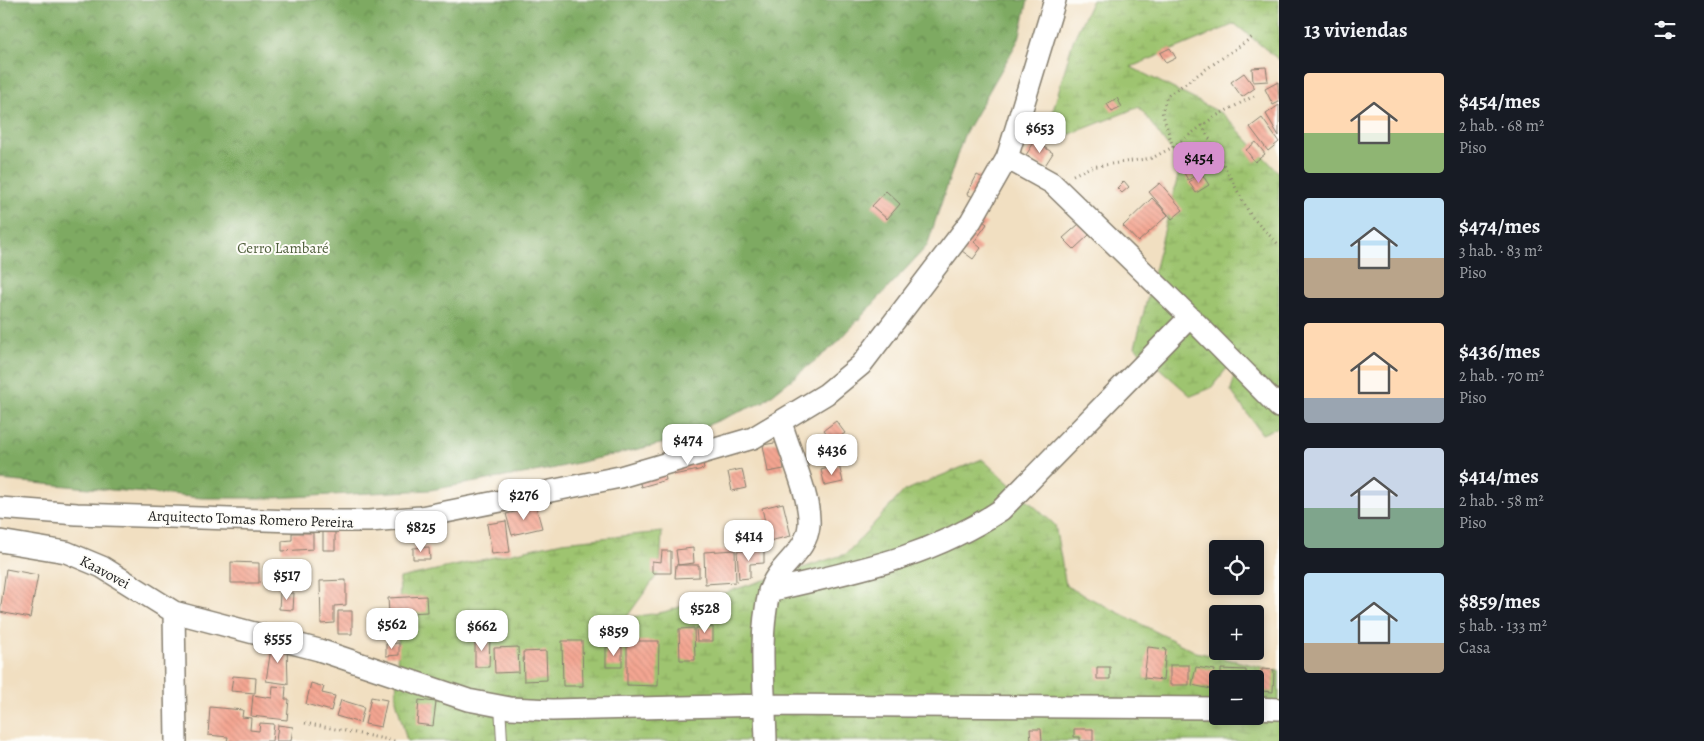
<!DOCTYPE html>
<html lang="es">
<head>
<meta charset="utf-8">
<style>
  body { margin:0; font-family:Alegreya,serif; background:#242831; color:#f1f3f6; height:100vh; display:flex; flex-direction:column; font-size:19px; white-space:nowrap }
  * { box-sizing:border-box; margin:0 }
  p { font-size:16px; color:#9ea1a6 }
  .icon { flex:none; width:28px; height:28px; fill:none; stroke:currentColor; stroke-width:2; stroke-linecap:round; stroke-linejoin:round }
  .map { position:relative; flex:1; overflow:hidden }
  .side { display:flex; flex-direction:column; background:#171b24; width:425px }
  .side>* { flex:none }
  .tools { position:absolute; left:1209px; top:540px; display:grid; gap:10px }
  .tools a { display:grid; place-items:center; width:55px; height:55px; border-radius:5px; background:#171b24; box-shadow:0 2px 8px #0003; font-size:25px }
  .price { position:absolute; translate:-50% -42px; padding:0 11px; border-radius:10px; background:#fff; color:#222; font-size:16px; line-height:32px; filter:drop-shadow(0 1px 2px #0008) }
  .price::after { content:''; position:absolute; left:50%; top:30px; width:15px; height:11px; margin-left:-8px; background:inherit; clip-path:polygon(0 0,100% 0,50% 100%) }
  .price.on { background:#d690ce; color:#111 }
  ul { padding:0; list-style:none }
  li { display:flex; align-items:center; gap:15px; height:125px; padding:0 25px }
  li span { display:grid; place-items:center; flex:none; width:140px; height:100px; border-radius:5px; color:#555 }
  li>.icon { margin-inline-start:auto }
  span .icon { width:60px; height:60px; fill:#fffc; stroke-width:1 }
  li b { font-size:21px }
  h2 { display:flex; justify-content:space-between; align-items:center; height:60px; padding:0 25px; font-size:21px }
  main { display:flex; flex:1; min-height:0 }
  .map>svg:first-child { display:block }
</style>
</head>
<body>
<main>
<div class="map">
<svg width="1279" height="741" viewBox="0 0 1279 741">
  <defs>
    <pattern id="forest-crowns" width="20" height="18" patternUnits="userSpaceOnUse" patternTransform="scale(1.25)"><rect width="20" height="18" fill="#7eaa62"/><path d="M2 6a3 3 0 1 1 6 0M12 15a3 3 0 1 1 6 0" fill="none" stroke="#668a50"/></pattern>
    <pattern id="wetland-marsh" width="20" height="14" patternUnits="userSpaceOnUse" patternTransform="scale(1.25)"><rect width="20" height="14" fill="#9ec46f"/><path d="M1 5h8M5 5V1M11 12h8M15 12V8" fill="none" stroke="#88a860"/></pattern>
    <pattern id="building-back-hatch" width="6" height="6" patternUnits="userSpaceOnUse" patternTransform="scale(1.25)"><rect width="6" height="6" fill="#f4a692"/><path d="M-1 5l2 2M0 0l6 6M5-1l2 2" fill="none" stroke="#d18e7d"/></pattern>
  </defs>
  <rect width="100%" height="100%" fill="#fdfcf7"/>
  <filter id="ink" filterUnits="userSpaceOnUse"><feTurbulence type="fractalNoise" baseFrequency=".02" numOctaves="2"/><feDisplacementMap in="SourceGraphic" scale="10" xChannelSelector="R" yChannelSelector="G"/><feConvolveMatrix kernelMatrix="1 2 1 2 8 2 1 2 1" color-interpolation-filters="sRGB"/></filter>
  <filter id="wash" filterUnits="userSpaceOnUse"><feTurbulence type="fractalNoise" baseFrequency=".0096" numOctaves="4" result="noise"/><feDisplacementMap in="SourceGraphic" scale="20" xChannelSelector="R" yChannelSelector="G"/><feGaussianBlur stdDeviation="1.12" result="paint"/><feColorMatrix in="noise" values="0 0 0 0 0 0 0 0 0 0 0 0 0 0 0 0 0 1.4 0 .05"/><feComposite in="paint" operator="in"/></filter>
  <g filter="url(#wash)">
    <rect width="100%" height="100%" fill="#f1dfc1"/>
    <path fill="url(#forest-crowns)" stroke="#4d633f" d="M0 0H1028L1019 39 964 135 927 246 836 344 763 402 665 443 551 469 430 490 272 498H202L0 480Z"/>
    <path fill="url(#wetland-marsh)" stroke="#5d7046" fill-rule="evenodd" d="M1092 0H1279V60L1235 24 1131 67 1223 114 1279 173V427L1262 434 1231 391 1240 352 1211 388 1191 396 1135 347 1181 164 1139 107 1043 145 1073 41Z
      M982 459 1055 525 1066 586 1196 652 1279 671V741H407L396 700 400 578 562 542 662 532 660 571 626 618 664 612 846 554 904 491ZM1218 679H1255V716H1218Z"/>
    <g id="blocks">
      <path fill="url(#building-back-hatch)" d="M1170 48 1176 58 1166 63 1160 53Z
        M1266 67 1268 81 1253 82 1252 68Z
        M1244 73 1255 88 1242 97 1231 82Z
        M1278 82 1279 102 1273 105 1265 89Z
        M1117 98 1122 107 1112 112 1107 104Z
        M1279 105V136L1266 114Z
        M1262 118 1279 142 1268 151 1250 127Z
        M1035 141 1053 153 1044 167 1026 155Z
        M1256 142 1265 154 1255 162 1246 150Z
        M1194 157 1203 171 1188 180 1180 166Z
        M1202 174 1209 185 1196 193 1189 182Z
        M977 175 987 180 977 199 967 194Z
        M1124 181 1129 187 1122 193 1117 188Z
        M1160 183 1183 210 1172 219 1149 192Z
        M886 191 900 204 887 219 872 206Z
        M1152 198 1168 215 1138 242 1123 226Z
        M976 216 987 224 974 242 981 248 973 259 958 248Z
        M1079 224 1089 235 1074 249 1063 238Z
        M836 421 845 433 833 442 824 430Z
        M780 442 784 469 768 472 763 445Z
        M702 456 704 469 673 475 671 462Z
        M839 465 843 482 825 486 821 470Z
        M663 467 666 480 641 487 637 473Z
        M742 469 746 488 732 491 728 472Z
        M783 503 791 536 769 541 762 508Z
        M536 507 542 528 512 535 506 514Z
        M506 521 510 552 492 554 487 524Z
        M323 531H335V550H323Z
        M292 533H313V549L282 551V541L292 540Z
        M429 547 430 559H413V548Z
        M693 548 694 563 678 565 676 550Z
        M735 550 736 582 705 584 704 552Z
        M764 550V563L750 564V578L739 579 737 551Z
        M662 551H671V573H652V561L661 562Z
        M231 562 259 563V583H231Z
        M676 565H699V577L675 578Z
        M6 569 38 575 30 618 0 612Z
        M346 580V605L334 606V623L321 624 320 581Z
        M280 593H294L293 610 279 609Z
        M426 596 427 612 389 614 388 598Z
        M338 611H352V634H338Z
        M713 627V641H697L696 628Z
        M694 628 695 660H680L679 629Z
        M475 637 490 638 489 667H475Z
        M562 641H582L583 686H563Z
        M627 641H659L658 686 627 685Z
        M272 642 287 645 288 684 266 681Z
        M399 643V655L386 656V644Z
        M518 647 519 672 495 673 494 648Z
        M606 647H622V667H606Z
        M1148 647 1166 649 1163 680 1144 678Z
        M546 651 547 680 524 681 523 652Z
        M1170 665H1189V685H1170Z
        M1097 667H1110V679H1097Z
        M1196 667 1215 670 1211 689 1192 685Z
        M1221 669 1246 670V679H1221Z
        M1262 669 1274 670 1273 692 1261 691Z
        M233 676 256 678 255 693 231 691Z
        M311 683 324 687 322 693 335 696 331 711 306 704Z
        M273 686 286 687 285 699H289L287 720 251 716 253 695 272 698Z
        M371 697 387 700 381 727 365 724Z
        M341 700 364 707 360 723 336 716Z
        M419 700 436 702 433 726 417 724Z
        M210 707 243 710 242 717 251 718 250 730 259 731 260 723 274 724 272 741H227L228 737 208 735Z
        M278 725 293 727 291 741H276Z
        M1030 729H1041L1042 741H1031Z
        M1074 729H1093V741H1080V737H1074Z"/>
    </g>
  </g>
  <g filter="url(#ink)">
    <use href="#blocks" fill-opacity="0" stroke="#867e6e" stroke-width="1"/>
    <g fill="none" stroke-linecap="round" stroke-linejoin="round">
      <g stroke="#867e6e" stroke-width="12">
        <path id="lane" d="M500 705 502 741"/>
      </g>
      <g stroke="#867e6e" stroke-width="24">
        <path id="street" d="M1007 158 1052 183 1190 317 1279 407
          M0 508 77 514 294 521H369L421 517 620 477 753 438 826 394 861 365 971 221 1007 158 1055 0
          M0 541 66 552 102 567 174 612 319 650 468 700 510 708 552 710 765 705 1218 708
          M769 591C854 571 927 559 1001 510L1190 317
          M174 612 176 741
          M1255 708 1279 709
          M766 741C765 692 758 640 769 593 775 566 807 554 809 525 811 497 789 451 781 422"/>
      </g>
      <path stroke="#867e6e" stroke-width="3" stroke-dasharray="1 4" stroke-linecap="butt" d="M1202 125 1251 216 1279 245
        M1173 147 1162 112 1167 96 1254 36
        M1073 175 1091 167 1152 158 1173 147 1214 117 1256 95
        M305 723 395 741"/>
      <use href="#lane" stroke="#fff" stroke-width="10"/>
      <use href="#street" stroke="#fff" stroke-width="21"/>
    </g>
  </g>
  <g text-anchor="middle" stroke-width="4" stroke-linejoin="round" paint-order="stroke">
    <g font-size="15" fill="#505f3d" stroke="#fdfcf7">
      <text x="283" y="253">Cerro Lambaré</text>
    </g>
    <g font-size="15" fill="#1c1c1c" stroke="#fdfcf7">
      <text transform="translate(251 519) rotate(2)" y="5">Arquitecto Tomas Romero Pereira</text>
      <text transform="translate(105 572) rotate(28)" y="5">Kaavovei</text>
    </g>
  </g>
</svg>
<div class="tools">
<a><svg class="icon" aria-label="locate" viewBox="0 0 24 24"><circle cx="12" cy="12" r="6"/><path d="M12 2v4M12 18v4M2 12h4M18 12h4"/></svg></a>
<a>+</a>
<a>−</a>
</div>
<b class="price" style="left:1040px;top:154px">$653</b>
<b class="price on" style="left:1199px;top:184px">$454</b>
<b class="price" style="left:688px;top:466px">$474</b>
<b class="price" style="left:832px;top:476px">$436</b>
<b class="price" style="left:524px;top:521px">$276</b>
<b class="price" style="left:421px;top:553px">$825</b>
<b class="price" style="left:749px;top:562px">$414</b>
<b class="price" style="left:287px;top:601px">$517</b>
<b class="price" style="left:705px;top:634px">$528</b>
<b class="price" style="left:392px;top:650px">$562</b>
<b class="price" style="left:482px;top:652px">$662</b>
<b class="price" style="left:614px;top:657px">$859</b>
<b class="price" style="left:278px;top:664px">$555</b>
</div>
<section class="side">
<h2>13 viviendas<svg class="icon" aria-label="filters" viewBox="0 0 24 24"><path d="M4 7h16M4 17h16"/><circle cx="9" cy="7" r="2"/><circle cx="15" cy="17" r="2"/></svg></h2>
<ul>
<li><span style="background:linear-gradient(#ffd9b3 60%,#8fb573 0)"><svg class="icon" aria-label="home" viewBox="0 0 24 24"><path d="M3 11l9-7 9 7M6 9v11h12V9"/></svg></span><div><b>$454/mes</b><p>2 hab. · 68 m²</p><p>Piso</p></div></li>
<li><span style="background:linear-gradient(#bfe0f5 60%,#b9a48a 0)"><svg class="icon" aria-label="home" viewBox="0 0 24 24"><path d="M3 11l9-7 9 7M6 9v11h12V9"/></svg></span><div><b>$474/mes</b><p>3 hab. · 83 m²</p><p>Piso</p></div></li>
<li><span style="background:linear-gradient(#ffd9b3 75%,#9aa5b1 0)"><svg class="icon" aria-label="home" viewBox="0 0 24 24"><path d="M3 11l9-7 9 7M6 9v11h12V9"/></svg></span><div><b>$436/mes</b><p>2 hab. · 70 m²</p><p>Piso</p></div></li>
<li><span style="background:linear-gradient(#c9d6e8 60%,#7fa58c 0)"><svg class="icon" aria-label="home" viewBox="0 0 24 24"><path d="M3 11l9-7 9 7M6 9v11h12V9"/></svg></span><div><b>$414/mes</b><p>2 hab. · 58 m²</p><p>Piso</p></div></li>
<li><span style="background:linear-gradient(#bfe0f5 70%,#b9a48a 0)"><svg class="icon" aria-label="home" viewBox="0 0 24 24"><path d="M3 11l9-7 9 7M6 9v11h12V9"/></svg></span><div><b>$859/mes</b><p>5 hab. · 133 m²</p><p>Casa</p></div></li>
</ul>
</section>
</main>
</body>
</html>
